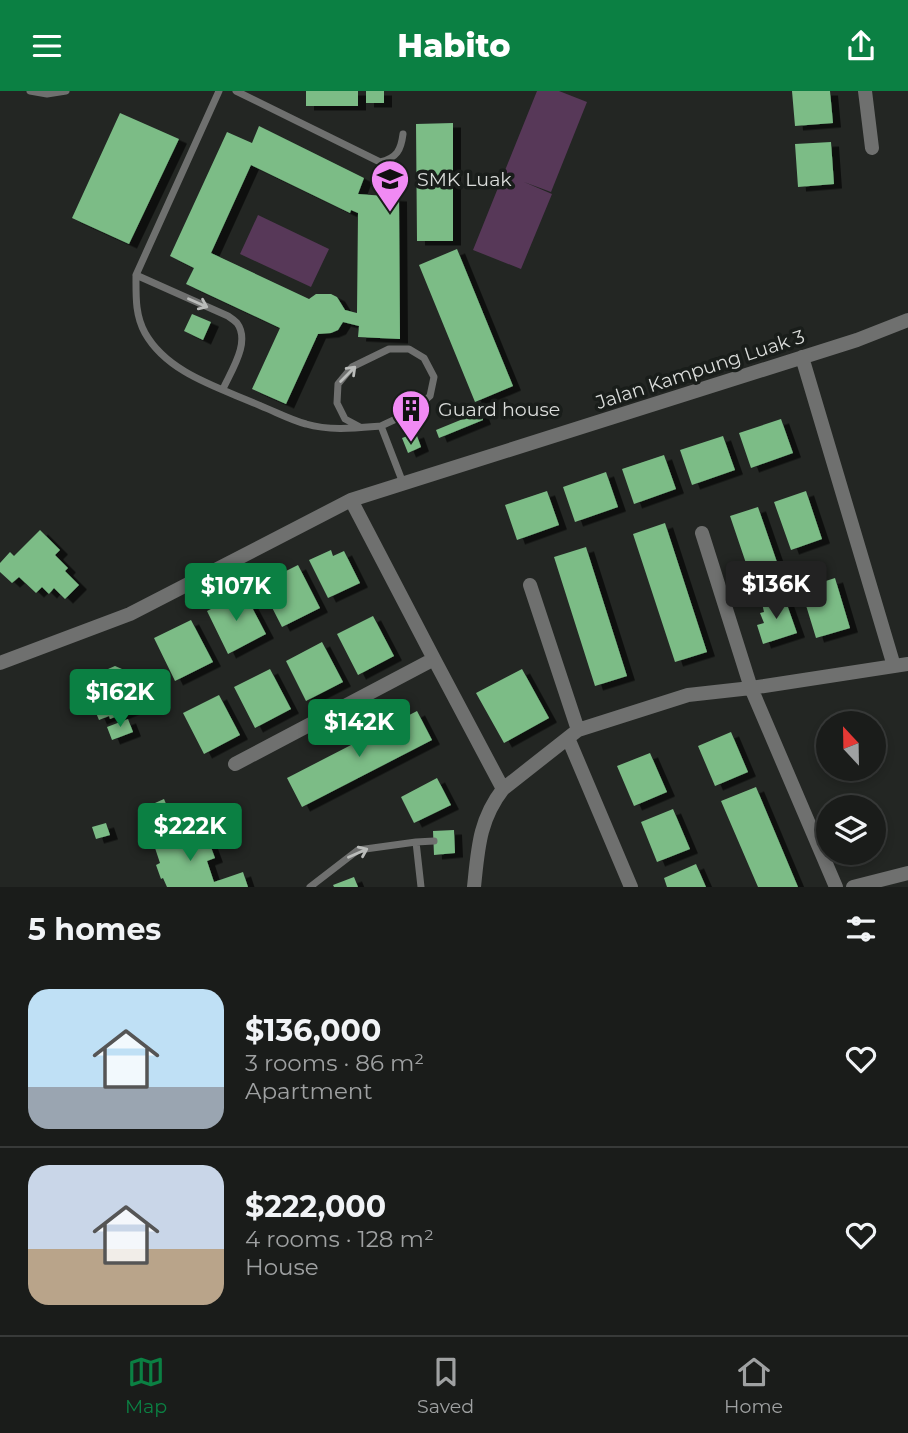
<!DOCTYPE html>
<html lang="en">
<head>
<meta charset="utf-8">
<style>
  body { margin:0; font-family:Montserrat,sans-serif; background:#272927; color:#f1f3f6; height:100vh; display:flex; flex-direction:column; font-size:26px; white-space:nowrap }
  * { box-sizing:border-box; margin:0 }
  p { font-size:23px; color:#9fa1a2 }
  .icon { flex:none; width:38px; height:38px; fill:none; stroke:currentColor; stroke-width:2; stroke-linecap:round; stroke-linejoin:round }
  .map { position:relative; height:796px; overflow:hidden }
  .sheet { display:flex; flex-direction:column; background:#1a1c1a; flex:1 }
  .sheet>* { flex:none }
  .needle { width:46px; rotate:338deg }
  .buttons { position:absolute; left:816px; top:620px; display:grid; gap:14px }
  .buttons a { display:grid; place-items:center; width:70px; height:70px; border-radius:50%; background:#1a1c1a; box-shadow:0 4px 10px #0003,0 0 0 2px #383a39; font-size:35px }
  .price { position:absolute; translate:-50% -60px; padding:0 16px; border-radius:7px; background:#0b8043; color:#fff; font-size:23px; line-height:46px; filter:drop-shadow(0 2px 4px #0008) }
  .price::after { content:''; position:absolute; left:50%; top:42px; width:21px; height:16px; margin-left:-10px; background:inherit; clip-path:polygon(0 0,100% 0,50% 100%) }
  .price.active { background:#222; color:#fff }
  ul { padding:0; list-style:none }
  li { display:flex; align-items:center; gap:21px; height:175px; padding:0 28px }
  li+li { border-top:2px solid #383a39 }
  li span { display:grid; place-items:center; flex:none; width:196px; height:140px; border-radius:21px; color:#555 }
  li>.icon { margin-inline-start:auto }
  span .icon { width:84px; height:84px; fill:#fffc; stroke-width:1 }
  li b { font-size:30px }
  h2 { display:flex; justify-content:space-between; align-items:center; height:84px; padding:0 28px; font-size:30px }
  header { display:flex; justify-content:space-between; align-items:center; height:91px; padding:0 28px; background:#0b8043; color:#fff; font-size:32px; font-weight:800 }
  .menu { display:flex; justify-content:space-around; align-items:center; height:98px; border-top:2px solid #383a39; background:#1a1c1a; font-size:19px; color:#9fa1a2 }
  .menu a { display:grid; justify-items:center; gap:4px }
  .menu .active { color:#0b8043 }
  .map>svg:first-child { display:block }
</style>
</head>
<body>
<header><svg class="icon" aria-label="menu" viewBox="0 0 24 24"><path d="M4 6h16M4 12h16M4 18h16"/></svg>Habito<svg class="icon" aria-label="share" viewBox="0 0 24 24"><path d="M12 15V3M7 8l5-5 5 5M5 13v7h14v-7"/></svg></header>
<div class="map">
<svg width="908" height="796" viewBox="0 0 908 796">
  <defs>
    <filter id="shadow"><feDropShadow dx="8" dy="4.5" stdDeviation="0" flood-color="#0009"/></filter>
  </defs>
  <rect width="100%" height="100%" fill="#232623"/>
  <path fill="#573858" d="M537 0H559L587 11 551 101 524 91 552 103 521 178 473 159Z
    M258 124 329 158 311 196 240 163Z"/>
  <path fill="#7bbc86" fill-rule="evenodd" filter="url(#shadow)" d="M306 0H358V15H306Z
    M366 0H384V12H366Z
    M792 0H830L833 32 795 35Z
    M120 22 179 48 129 153 72 127Z
    M453 32V150H417L416 33Z
    M259 35 364 87 358 103 399 106 400 248 358 246 359 235 343 231 338 239 331 242 318 243 286 313 252 298 280 237 186 193 194 177 170 165 227 41 252 52ZM251 74 350 122 351 119 358 122 357 222 345 219 337 206 331 203H316L309 208 211 162Z
    M831 51 834 93 798 96 795 53Z
    M457 158 513 295 475 311 419 174Z
    M192 223 211 231 203 249 184 240Z
    M480 321 483 329 439 347 436 339Z
    M781 328 793 362 751 377 739 342Z
    M416 342 421 356 408 362 402 347Z
    M723 345 735 379 692 394 680 359Z
    M664 364 676 398 634 413 622 378Z
    M606 381 618 416 575 431 563 396Z
    M547 400 559 434 517 449 505 414Z
    M806 400 822 448 791 459 774 411Z
    M758 416 778 474 750 484 730 425Z
    M665 432 707 561 675 571 633 443Z
    M40 439 60 459 55 464 68 477 65 480 79 494 65 508 54 497 49 503 42 496 36 502 19 486 12 492 0 481V472L10 461 14 465Z
    M586 456 627 585 595 595 554 466Z
    M331 459 333 465 344 460 360 492 328 507 309 469Z
    M298 474 320 517 282 536 260 493Z
    M835 487 850 537 816 547 801 498Z
    M244 501 266 543 228 563 207 520Z
    M784 505 797 542 763 553 757 534 764 532 760 522 764 521 762 512Z
    M373 525 394 565 358 584 337 543Z
    M191 529 213 571 175 590 154 547Z
    M322 551 343 591 306 610 286 570Z
    M115 575 122 578 124 582 131 579 142 605 134 609 136 614 132 616V619L110 628 109 625 99 629 87 601 102 595 100 591 105 588 104 586 108 578Z
    M270 578 291 618 255 637 234 596Z
    M522 578 549 627 504 652 476 602Z
    M219 604 240 644 204 663 183 622Z
    M417 620 432 649 302 716 287 687Z
    M128 628 133 641 112 649 107 636Z
    M731 641 748 681 715 695 698 655Z
    M650 662 667 701 634 715 617 675Z
    M437 687 451 714 414 732 401 706Z
    M756 696 798 796H758L721 710Z
    M164 708 172 727 153 735 146 716Z
    M673 718 690 758 657 771 641 731Z
    M106 732 110 744 96 748 92 736Z
    M454 739 455 762 434 764 433 740Z
    M205 740 215 767 207 770 214 791 243 781 248 796H167L163 787 161 788 156 774 160 772 152 748 172 741 175 751Z
    M696 773 706 796H667L664 787Z
    M354 786 358 796H334L333 794Z"/>
  <g fill="none" stroke-linecap="round" stroke-linejoin="round">
    <path stroke="#6f706f" stroke-width="7" d="M30 0 47 3 66 0
      M219 0 136 184C136 205 135 224 145 242 168 283 221 297 261 315 276 321 291 329 306 333 330 340 356 337 381 335L403 392
      M236 0 380 71C397 67 401 59 403 43
      M136 184 228 225C231 227 234 229 237 232 251 251 231 280 223 298
      M360 336 345 328 337 312 338 293 352 276 389 258H409L424 267 434 286 430 305 413 320 381 335
      M416 751 421 796
      M310 796 358 759 416 751 434 750"/>
    <path stroke="#6f706f" stroke-width="14" d="M865 0 872 57
      M802 266 894 575
      M702 442 751 597 836 796
      M530 494 578 639
      M434 568 503 698C479 729 478 758 474 796
      M0 572 130 523 351 409 857 249 908 229
      M568 647 631 796
      M235 673 434 568 351 409
      M503 698 578 639 688 604 751 597 908 573
      M853 796 908 782"/>
  </g>
  <defs><path id="oneway-shaft" d="M-6 0H5M1.5-3L5.5 0L1.5 3" fill="none" stroke-width="1.6" stroke-linecap="round" stroke-linejoin="round" transform="scale(1.75)"/></defs>
  <g stroke="#babcba">
    <use href="#oneway-shaft" transform="translate(198 212) rotate(24)"/>
    <use href="#oneway-shaft" transform="translate(348 283) rotate(-45)"/>
    <use href="#oneway-shaft" transform="translate(358 762) rotate(-24)"/>
  </g>
  <defs>
    <g id="school-pin" transform="scale(2.0125)"><path d="M0 17L-7.5 6A9.5 9.5 0 1 1 7.5 6Z" fill="#f18af4" stroke="#191d1a"/><path d="M0-5L7-2L0 1L-7-2ZM-4 1L0 2.5L4 1V4Q0 6-4 4Z" fill="#111"/></g>
    <g id="building-pin" transform="scale(2.0125)"><path d="M0 17L-7.5 6A9.5 9.5 0 1 1 7.5 6Z" fill="#f18af4" stroke="#191d1a"/><path d="M-4-6H4V6H1V3H-1V6H-4ZM-2.5-4.3h1.7v1.8h-1.7ZM.8-4.3h1.7v1.8H.8ZM-2.5-1h1.7V.8h-1.7ZM.8-1h1.7V.8H.8Z" fill="#111"/></g>
  </defs>
  <g fill-rule="evenodd">
    <use href="#school-pin" x="390" y="88"/>
    <use href="#building-pin" x="411" y="318"/>
  </g>
  <g text-anchor="middle" stroke-width="7" stroke-linejoin="round" paint-order="stroke">
    <g font-size="19" fill="#dadcda" stroke="#191d1a" text-anchor="start">
      <text x="417" y="95">SMK Luak</text>
      <text x="438" y="325">Guard house</text>
    </g>
    <g font-size="19" fill="#dadcda" stroke="#191d1a">
      <text transform="translate(700 278) rotate(-18)" y="7">Jalan Kampung Luak 3</text>
    </g>
  </g>
</svg>
<div class="buttons">
<a><svg class="needle" viewBox="-14 -14 28 28"><path d="M0-13l5 13h-10z" fill="#e53935"/><path d="M0 13l5-13h-10z" fill="#9fa1a2"/></svg></a>
<a><svg class="icon" aria-label="layers" viewBox="0 0 24 24"><path d="M12 4l9 5-9 5-9-5zM3 14l9 5 9-5"/></svg></a>
</div>
<b class="price active" style="left:776px;top:530px">$136K</b>
<b class="price" style="left:236px;top:532px">$107K</b>
<b class="price" style="left:120px;top:638px">$162K</b>
<b class="price" style="left:359px;top:668px">$142K</b>
<b class="price" style="left:190px;top:772px">$222K</b>
</div>
<section class="sheet">
<h2>5 homes<svg class="icon" aria-label="filters" viewBox="0 0 24 24"><path d="M4 7h16M4 17h16"/><circle cx="9" cy="7" r="2"/><circle cx="15" cy="17" r="2"/></svg></h2>
<ul>
<li><span style="background:linear-gradient(#bfe0f5 70%,#9aa5b1 0)"><svg class="icon" aria-label="home" viewBox="0 0 24 24"><path d="M3 11l9-7 9 7M6 9v11h12V9"/></svg></span><div><b>$136,000</b><p>3 rooms · 86 m²</p><p>Apartment</p></div><svg class="icon" aria-label="heart" viewBox="0 0 24 24"><path d="M12 20l-8-8c-3-5 5-10 8-4 3-6 11-1 8 4z"/></svg></li>
<li><span style="background:linear-gradient(#c9d6e8 60%,#b9a48a 0)"><svg class="icon" aria-label="home" viewBox="0 0 24 24"><path d="M3 11l9-7 9 7M6 9v11h12V9"/></svg></span><div><b>$222,000</b><p>4 rooms · 128 m²</p><p>House</p></div><svg class="icon" aria-label="heart" viewBox="0 0 24 24"><path d="M12 20l-8-8c-3-5 5-10 8-4 3-6 11-1 8 4z"/></svg></li>
</ul>
</section>
<nav class="menu">
<a class="active"><svg class="icon" aria-label="map" viewBox="0 0 24 24"><path d="M3 6l6-2 6 2 6-2v14l-6 2-6-2-6 2zM9 4v14M15 6v14"/></svg>Map</a>
<a><svg class="icon" aria-label="saved" viewBox="0 0 24 24"><path d="M7 4h10v16l-5-4-5 4z"/></svg>Saved</a>
<a><svg class="icon" aria-label="home" viewBox="0 0 24 24"><path d="M3 11l9-7 9 7M6 9v11h12V9"/></svg>Home</a>
</nav>
</body>
</html>
